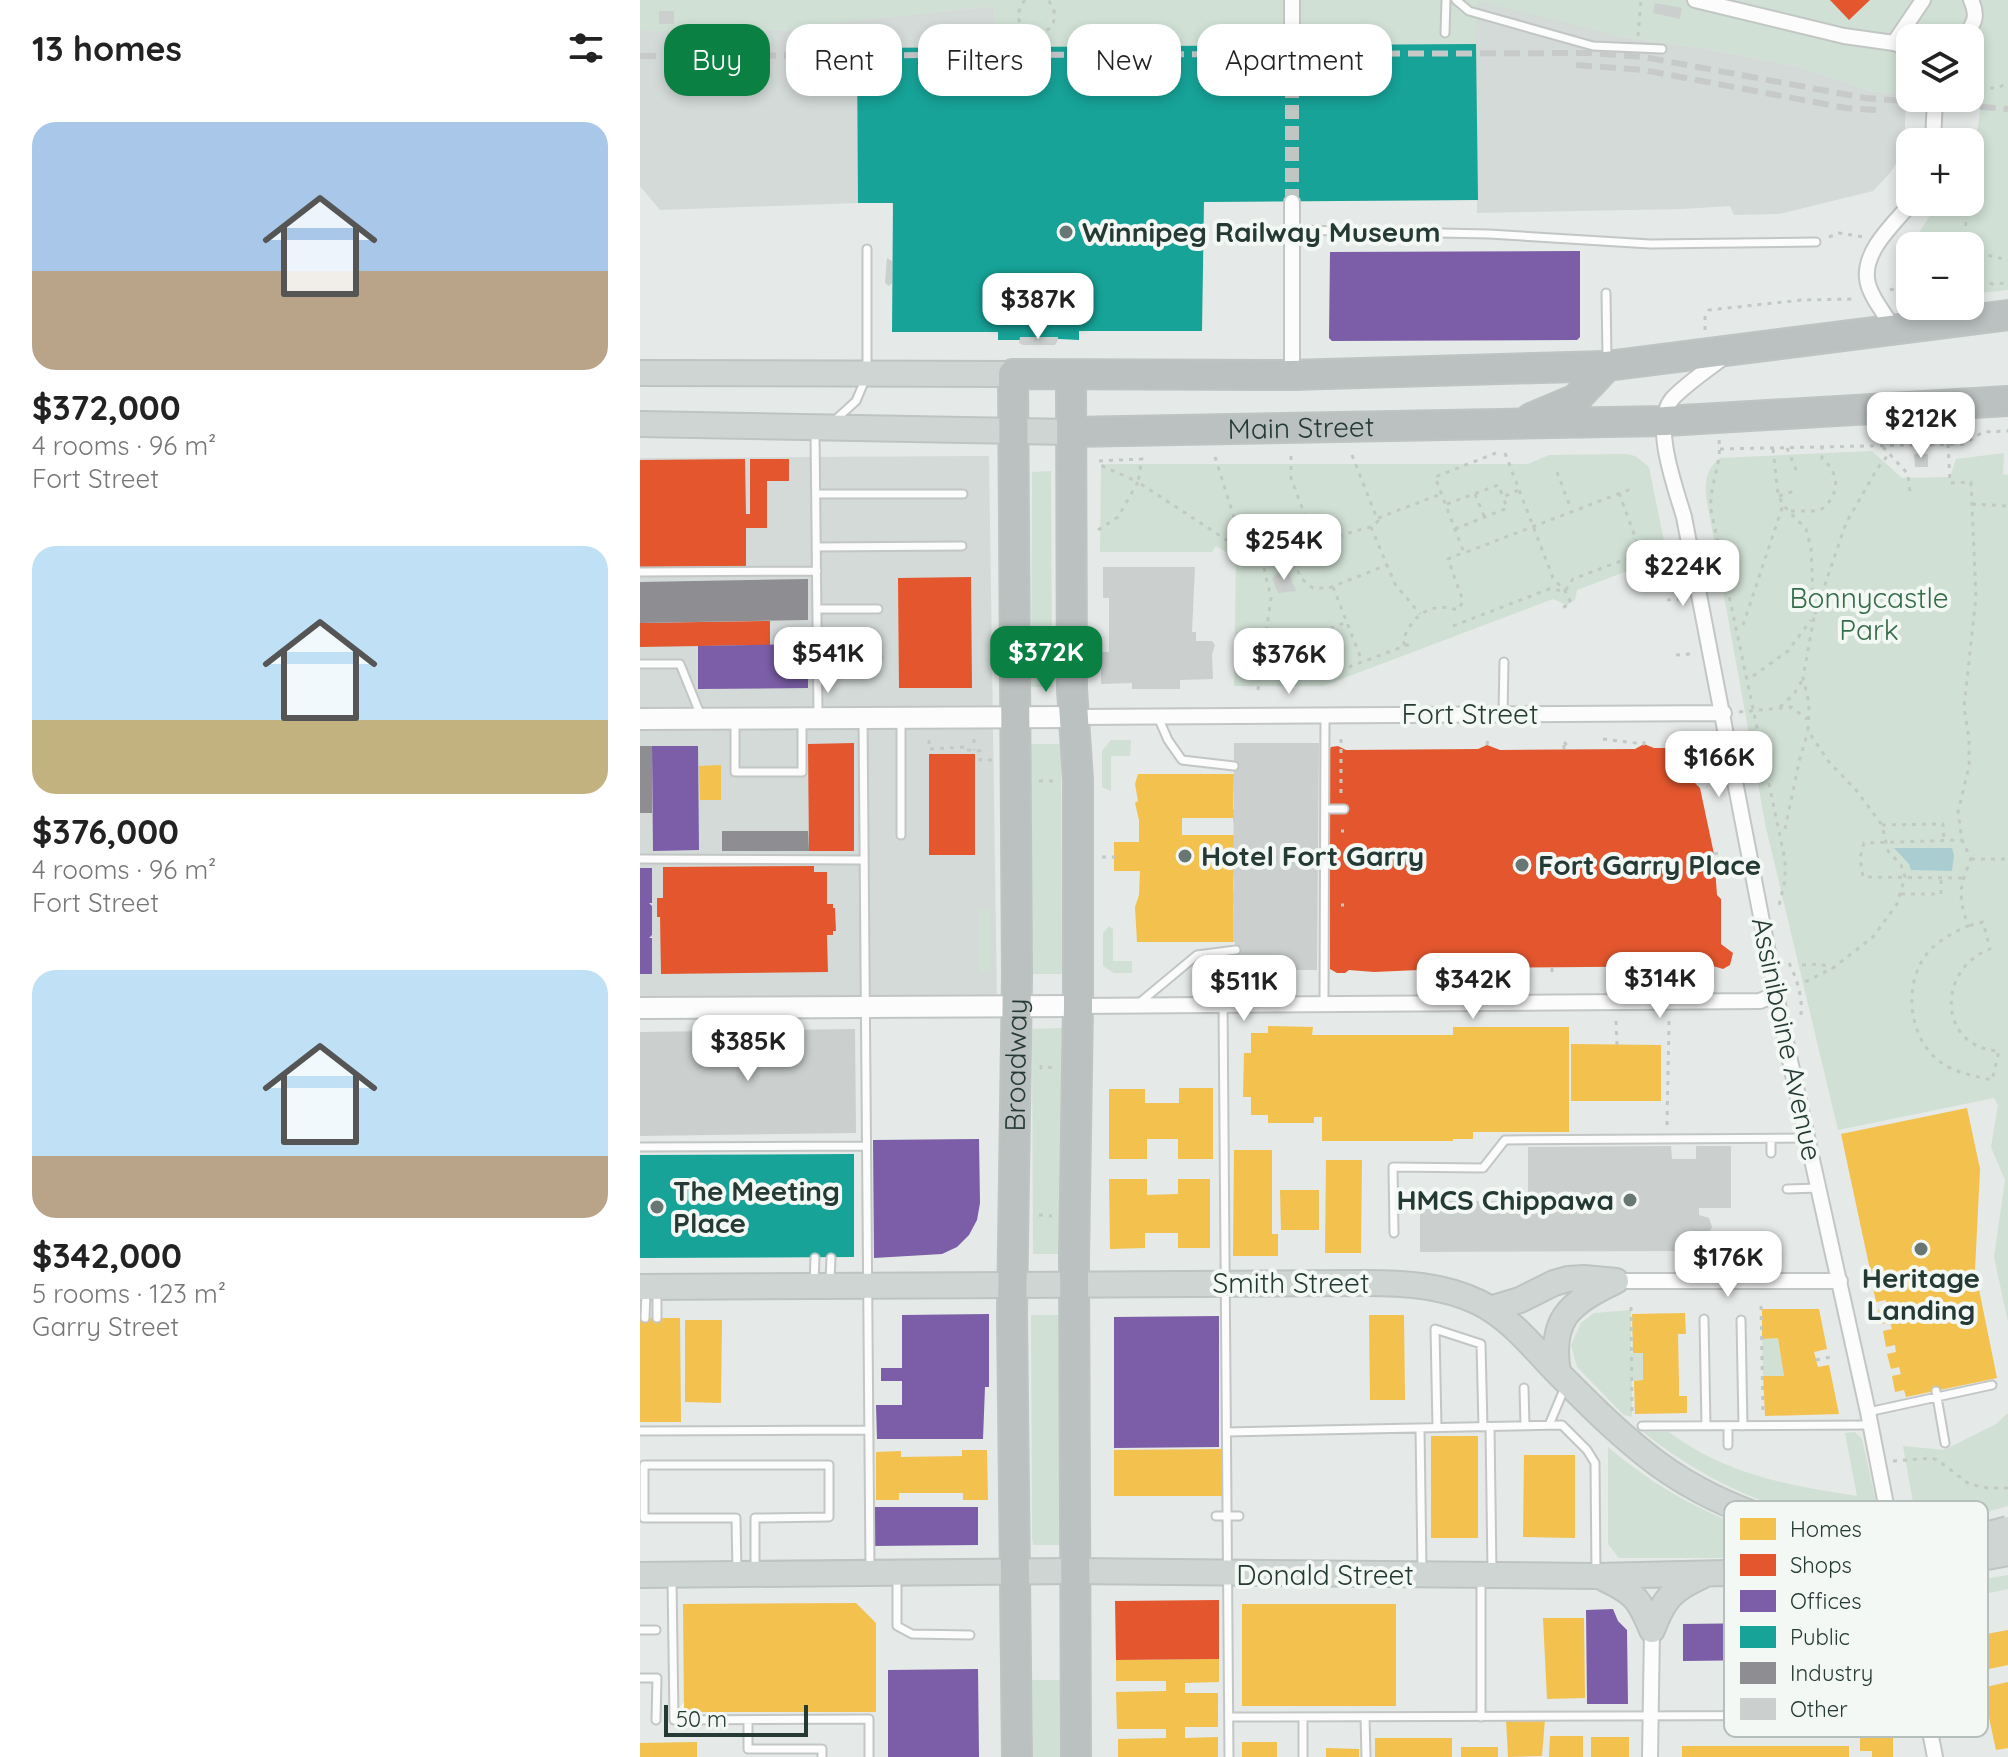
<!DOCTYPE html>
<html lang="en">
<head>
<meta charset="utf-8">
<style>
  body { margin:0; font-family:Quicksand,sans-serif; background:#f6f6f6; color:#222; height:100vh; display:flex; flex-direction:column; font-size:30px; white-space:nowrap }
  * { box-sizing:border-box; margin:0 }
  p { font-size:26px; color:#767676 }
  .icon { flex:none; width:44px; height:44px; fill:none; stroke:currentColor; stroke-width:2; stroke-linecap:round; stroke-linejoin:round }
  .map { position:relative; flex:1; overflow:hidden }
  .details { display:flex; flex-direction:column; background:#fff; width:640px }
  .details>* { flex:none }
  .top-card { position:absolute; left:24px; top:24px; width:760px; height:72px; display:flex; gap:16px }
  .fabs { position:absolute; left:1256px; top:24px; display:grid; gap:16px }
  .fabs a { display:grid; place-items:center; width:88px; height:88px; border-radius:16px; background:#fff; box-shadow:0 4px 12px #0003; font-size:40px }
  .scale { position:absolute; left:24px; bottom:20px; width:144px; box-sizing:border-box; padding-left:8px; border:4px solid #253a34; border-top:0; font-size:22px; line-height:28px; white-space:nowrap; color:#253a34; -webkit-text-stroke:6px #f3f8f5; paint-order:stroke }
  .price { position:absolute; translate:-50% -68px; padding:0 18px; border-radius:16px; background:#fff; color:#222; font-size:26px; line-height:52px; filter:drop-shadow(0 2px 4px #0008) }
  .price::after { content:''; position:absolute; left:50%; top:48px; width:24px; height:18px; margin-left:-12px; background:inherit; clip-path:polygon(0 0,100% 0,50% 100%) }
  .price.active { background:#0b8043; color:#fff }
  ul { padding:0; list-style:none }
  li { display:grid; align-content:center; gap:16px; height:424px; padding:0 32px }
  li span { display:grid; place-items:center; height:248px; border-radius:24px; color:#555 }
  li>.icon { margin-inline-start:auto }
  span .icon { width:144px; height:144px; fill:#fffc; stroke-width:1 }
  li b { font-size:34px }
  h2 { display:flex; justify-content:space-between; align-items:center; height:96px; padding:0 32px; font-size:34px }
  .pill { padding:0 28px; border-radius:24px; background:#fff; box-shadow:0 4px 12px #0003; font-size:28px; line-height:72px }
  .pill.active { background:#0b8043; color:#fff }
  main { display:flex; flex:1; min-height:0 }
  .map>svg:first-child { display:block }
</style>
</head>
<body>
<main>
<section class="details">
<h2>13 homes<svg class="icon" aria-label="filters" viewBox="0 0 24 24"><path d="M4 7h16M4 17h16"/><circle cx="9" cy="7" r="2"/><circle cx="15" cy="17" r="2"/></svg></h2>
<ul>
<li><span style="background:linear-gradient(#a9c7e8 60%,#b9a48a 0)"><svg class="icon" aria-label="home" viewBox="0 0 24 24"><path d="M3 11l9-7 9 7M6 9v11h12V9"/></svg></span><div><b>$372,000</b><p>4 rooms · 96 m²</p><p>Fort Street</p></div></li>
<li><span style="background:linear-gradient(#bfe0f5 70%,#c2b280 0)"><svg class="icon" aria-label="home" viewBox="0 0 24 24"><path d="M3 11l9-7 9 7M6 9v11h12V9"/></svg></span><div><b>$376,000</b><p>4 rooms · 96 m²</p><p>Fort Street</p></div></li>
<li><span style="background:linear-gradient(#bfe0f5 75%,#b9a48a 0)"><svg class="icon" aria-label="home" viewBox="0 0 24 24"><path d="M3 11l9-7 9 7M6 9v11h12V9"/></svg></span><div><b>$342,000</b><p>5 rooms · 123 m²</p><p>Garry Street</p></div></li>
</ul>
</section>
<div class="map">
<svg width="1368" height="1757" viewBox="0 0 1368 1757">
  <rect width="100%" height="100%" fill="#e5e9e7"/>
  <path fill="#d3dad7" d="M836 0 983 37 1062 48 1156 66 1232 91 1266 95 1264 151 1250 173 1233 191 1139 214 1094 215 1090 206 1042 209 837 213V200L564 202 253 210 252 203H218L20 210 0 186V31L191 29 190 23 354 6 358 47 835 44Z
    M349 456 357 1006 0 1008V458Z"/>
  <path fill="#d0e0d4" d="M0 0H1368V290L1330 294V246H1270L1299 202H1330V159L1334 153 1342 100 1309 98H1330V38H1270V96L1232 91 1156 66 1062 48 983 37 837 1 836 44 358 47 354 6 191 23V29L0 31Z
    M1232 451 1262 478 1310 477 1316 459 1364 453 1363 474 1368 475V1322L1354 1257 1365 1180 1351 1147 1358 1105 1354 1098 1198 1130 1126 828 1066 496C1065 479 1067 469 1080 458Z
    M986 454 995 456 1009 467 1027 556 937 590 935 600 927 605 913 599 683 686H594L596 558 576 546 572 552H460L461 464H888L909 455Z
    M411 471 412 687H391L392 472Z
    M471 740H491L490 756H471V791L462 787V751Z
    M391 744H421L422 974H392Z
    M339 910H350L351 971H339Z
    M469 926 473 929V961H492V973H474L463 966V933Z
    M423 1028 424 1254H393L392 1029Z
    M991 1310V1353H1003V1380L992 1381V1417L984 1415 937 1367 931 1345 941 1323 954 1313Z
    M391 1315H420L421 1545H393L392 1537Z
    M1138 1338 1144 1376H1123L1122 1339Z
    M1368 1413V1506L1340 1514 1276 1519 1263 1446 1304 1450 1356 1424Z
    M1029 1432C1084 1474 1150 1486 1217 1496L1205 1433 1215 1432 1222 1439 1239 1515 1230 1518 1202 1515V1522C1128 1510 1062 1479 1003 1432Z
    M968 1447C1029 1499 1090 1526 1167 1547V1558H979L968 1544Z
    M1368 1575V1589L1317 1600 1302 1616 1296 1588Z
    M392 1680H423V1757H393Z"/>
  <path fill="#aacdd2" d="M1254 848H1312L1314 855 1312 871 1271 870 1269 864Z"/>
  <path fill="#f2c14e" d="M81 765V800H60L59 766Z
    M498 774H594L593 809H601V817H606V825H594L593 818H542V835H599L612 842 614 848 615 860 611 870 603 875 593 877V893L601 895 602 900 593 903V942H497L495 907 499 895 500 871H474V842H499V820L495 803 498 801 495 784Z
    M628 1026 673 1027 672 1035H813V1027H929V1132H833V1139H813V1141H682V1117H674V1123H628V1115H611V1097H603L604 1053H611V1033H628Z
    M931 1044 1021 1045V1101H931Z
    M539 1088H573V1159H538V1139H507V1159H469V1089H505V1103H539Z
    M1327 1108 1340 1169 1335 1270 1357 1378 1266 1397 1264 1390 1255 1392 1252 1376 1261 1374 1259 1367 1251 1369 1247 1354 1256 1352 1255 1345 1246 1347 1243 1331 1252 1329 1250 1322 1241 1324 1238 1310 1247 1308 1246 1300 1236 1302 1233 1287 1243 1285 1241 1277 1232 1279 1201 1134Z
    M594 1150H632V1234H638V1256H593Z
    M686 1160H722L721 1253H685Z
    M469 1179H507V1195L538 1194V1179H570V1248H538V1233H505V1248L470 1249Z
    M640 1190H679V1230H641Z
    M1122 1309H1179L1187 1349 1174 1352 1178 1367 1189 1365 1199 1414 1125 1416 1123 1376H1144L1138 1338 1122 1339Z
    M1045 1313 1046 1334H1038L1039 1383V1396H1047V1413L995 1414 994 1381 1003 1380V1353H993L992 1314Z
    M729 1315H764L765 1400H730Z
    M0 1318H40L41 1422H0Z
    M45 1320H82L81 1403 45 1402Z
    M791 1436H838V1538H791Z
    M583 1449V1496H474V1450Z
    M322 1450H347L348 1500H323V1493H259V1500H236V1452L261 1451V1457L322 1456Z
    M884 1455H935V1538L883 1537Z
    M216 1603 236 1623V1712H44L43 1604Z
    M602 1604H756V1706H602Z
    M903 1618H944L945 1698 907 1699Z
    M1368 1630V1665L1320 1675 1314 1640Z
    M579 1659V1682L545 1683V1693H578V1727H545V1738L578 1737V1757H478V1739L526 1738V1729H477L476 1692 526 1691V1681H476V1660Z
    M1368 1682V1748L1356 1750 1348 1713 1342 1714 1337 1689Z
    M866 1719H905L902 1756 868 1757Z
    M910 1736H943V1757H909Z
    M951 1737H989V1757H951Z
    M735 1738H812V1757H735Z
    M1220 1738H1253V1757H1232V1751H1220Z
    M57 1742V1757H0V1743Z
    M602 1742H637V1757H602Z
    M1042 1746H1209V1757H1042Z
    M821 1747H858V1757H821Z
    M686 1748 719 1749V1757H686Z"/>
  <path fill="#e4572e" d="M1190 0H1230L1209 20Z
    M105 459 106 514H110V459H149V481H127V528H106V566L0 567V460Z
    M331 577 332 688H259L258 578Z
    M130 621V645L0 647V623Z
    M214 743V851H169L168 744Z
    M1004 744 1014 748H1032L1041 745 1053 753 1055 783 1060 788 1074 854 1077 895 1081 899V944L1093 953 1090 965 1083 969 1073 966 823 968 734 972 709 970 705 973H697L690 969 689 751 691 747 698 746 706 750 838 749 847 745 860 750 995 749Z
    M289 754H335V855H289Z
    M174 866V872H187V904H193V908H195L196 931H193V935H187L188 972 21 974 20 917H17V898H23V867Z
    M579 1600V1659L476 1660 475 1601Z"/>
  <path fill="#7b5ea7" d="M940 251V337L937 340 692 341 689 338 690 252Z
    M168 644V688L58 689V646Z
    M12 746H58L59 850 13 851Z
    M0 868H12V903H9L12 906V935L9 938H12V974H0Z
    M339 1139 340 1203 337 1220 329 1235 317 1247 302 1254 234 1258 233 1140Z
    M349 1314V1387H345L343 1439H237L236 1405H262V1381H241V1368H262V1315Z
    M579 1316V1447L474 1448V1317Z
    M233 1507H338V1545L233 1546Z
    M973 1609 978 1621 987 1630 988 1704H947L946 1610Z
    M1124 1623V1660L1043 1661V1624Z
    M338 1669 339 1757H248V1670Z"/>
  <path fill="#17a398" d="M836 44 838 200 564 202 562 331H439V340L380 337V340H358V332H252L253 203H218L217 48Z
    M214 1154V1257L0 1258V1155Z"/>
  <path fill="#8d8d92" d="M168 579V620L0 623V582Z
    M0 746H12V813H0Z
    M82 831H168L169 851H82Z"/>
  <path fill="#cbd0ce" d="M1015 3 1042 8 1040 19 1013 13Z
    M19 11H34V24H19Z
    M247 258 252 261V283L249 286 245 283Z
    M380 337H418V340L415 345H383L379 343Z
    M1274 454H1288V467H1275Z
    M646 566 656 591 638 593 632 578Z
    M463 567H555L552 632H556V641H572L575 645 572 654 573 679 540 680V689H492V683L461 684V652H469V598H463Z
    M594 743H679L677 970H595V942H593Z
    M215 1029 216 1133 0 1136V1032Z
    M1031 1146 1032 1159H1056V1146H1091V1208H1059V1215L1069 1218 1072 1227 1068 1234 1058 1237 1059 1246H1043V1251L780 1252V1201H888V1147Z"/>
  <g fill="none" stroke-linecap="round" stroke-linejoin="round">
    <path stroke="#bfc6c3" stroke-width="14" stroke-dasharray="14 7" stroke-linecap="butt" d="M652 42V202"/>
    <g stroke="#c2c6c4" stroke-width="11">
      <path id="lane" d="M816 0 829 11 953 46 1022 49
        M805 33 806 0
        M652 230 849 234 1010 244 1176 242
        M966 293 967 359
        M194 421 216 401 227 375V249
        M175 432 178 715
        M176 494H323
        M176 547 322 546
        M0 572 177 571
        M177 609H238
        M177 659 238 658
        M0 664H40L61 716
        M863 714 864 662
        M518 717 528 740 542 760 594 766
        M223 718 230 1570
        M261 722V835
        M95 723V772H162V720
        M685 809H704
        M0 859 223 860
        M684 1003 685 715
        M498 1004 557 955 596 950
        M583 1004 589 1757
        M0 1147 226 1146
        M1131 1153V1139
        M1147 1189 1179 1188
        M754 1233 753 1167 843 1168 865 1140 1168 1138
        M190 1280 191 1258
        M174 1283 175 1258
        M5 1318 6 1292
        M17 1318V1292
        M1064 1319 1066 1426
        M1101 1320 1103 1426
        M884 1388 885 1426
        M1296 1391 1305 1443
        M1228 1412 1352 1385
        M909 1425 925 1387
        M1002 1426 1231 1425
        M1088 1426V1445
        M850 1427 852 1572
        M780 1428 782 1570
        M797 1428 795 1329 841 1344 843 1427
        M0 1431 229 1430
        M587 1432 922 1425 947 1450 955 1463 956 1573
        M576 1516H599
        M97 1572 96 1518H4V1465H189V1517L115 1518V1572
        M257 1578V1626L272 1634 330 1635
        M841 1579V1717
        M32 1580 34 1720 229 1719V1757
        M0 1630H16
        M1194 1677V1716
        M0 1678H17L16 1720
        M589 1717 1285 1715
        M725 1717 726 1757
        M108 1720V1749H182V1757
        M663 1757V1717"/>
    </g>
    <g stroke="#c2c6c4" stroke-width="18">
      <path id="street" d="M1055 0 1204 36 1254 43 1270 49
        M1322 38C1334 26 1339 16 1331 0
        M652 42V0
        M1254 43 1283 0
        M1293 142 1295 98
        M652 202V375
        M1254 329C1245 314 1228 294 1227 278 1224 249 1256 222 1272 202
        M1086 355C1069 369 1047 383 1032 399 1011 424 1036 489 1044 517L1141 1020 1228 1412 1295 1757
        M435 717 1084 713
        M438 1006 1120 1001 1136 994
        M976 1281H1200
        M1010 1757 1012 1630"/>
    </g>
    <g stroke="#c1c6c4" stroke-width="24">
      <path id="secondary" d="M0 719 435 717
        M0 1008 438 1006"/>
    </g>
    <g stroke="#bdc4c2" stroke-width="28">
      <path id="primary" d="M0 373 373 374
        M0 424 431 432
        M0 1287 725 1283C764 1283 802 1285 838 1302 869 1317 892 1346 915 1370 948 1403 980 1436 1018 1464 1077 1507 1149 1530 1220 1542
        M850 1309 880 1300 914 1283 928 1279 944 1278 976 1281
        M918 1373C909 1320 929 1303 974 1282
        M0 1575 434 1571 956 1576 1222 1570
        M965 1579C995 1593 999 1599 1012 1630
        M1012 1630C1024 1599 1031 1590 1062 1576"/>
    </g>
    <g stroke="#bdc4c2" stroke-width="32">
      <g id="highway">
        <path d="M431 376 432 689 438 780V1006L434 1258 436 1757"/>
        <path d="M891 418 936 399 967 366"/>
        <path id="s1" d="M431 432 1025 421 1368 401"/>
        <path id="s2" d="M377 1757 372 1313 377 975 373 374 652 375 967 366 1368 315"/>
      </g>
    </g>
    <path stroke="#c2c9c5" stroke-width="3" stroke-dasharray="4 6" stroke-linecap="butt" d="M385 0C373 14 378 32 397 34V47
      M397 34C415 31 420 14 408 0
      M998 36 1001 0
      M1330 88H1357L1368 83
      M1327 202 1325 238 1329 246
      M1189 237 1199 233 1224 237
      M1330 248 1338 253 1368 260
      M1330 280 1353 284 1368 283
      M1250 290 1270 284
      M1065 330V316L1069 310 1162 300 1216 299
      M396 337V347
      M1079 440C1082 465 1069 485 1071 510L1145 860V880L1138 910
      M1308 444 1310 483 1331 482 1336 597 1324 707 1329 739V766L1318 812 1322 840 1331 859C1319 888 1318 895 1328 926 1314 932 1301 939 1291 949 1262 979 1267 1036 1299 1061 1314 1073 1335 1076 1352 1080L1359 1051C1298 1048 1296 969 1350 949L1343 922 1328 926
      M1243 447 1268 474 1270 493
      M1147 448 1157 472
      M1080 449 1324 444 1343 432 1368 431
      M1133 449 1138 494 1143 505 1166 529 1171 548 1174 617 1163 678 1169 703 1168 731 1189 762 1216 790 1242 825 1248 851 1261 865 1265 877 1257 904 1233 937 1193 968 1165 982
      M856 453 795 477 824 553 991 489
      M865 453 913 578 925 591 931 603 922 608
      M712 455 738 521 731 527 755 584 780 614
      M651 456V478L676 545
      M575 457 605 552
      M459 461 502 459 498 482 623 564 631 598 618 690
      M917 472 931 509
      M979 493 1001 553
      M835 494 844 516
      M1139 496 1154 491
      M807 504 858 485 863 497 879 490
      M1332 504 1368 506
      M1151 511H1179C1199 498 1202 474 1182 459V448
      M738 518 801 494
      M731 527C708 532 624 556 673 588H689L747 565
      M815 529 867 508 863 497
      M458 530 478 517 498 482 458 464
      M693 587 722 661
      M1027 600 1039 599
      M1175 614 1206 523 1237 469 1248 455
      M1103 625 1143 505
      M813 626 909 589 925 591 933 579 1018 547
      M765 645 763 641C771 616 791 601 818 610L823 601 808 559 822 553
      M1036 655 1050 654
      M697 671 683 631 707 622
      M690 674 770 644
      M1113 676 1148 651 1171 620
      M1140 707 1154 694 1163 679
      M1099 712 1151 707 1167 719
      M334 739V750
      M701 739V796
      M963 739 1004 744V739
      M289 740V749L326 747V750L340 751V760H353
      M924 742 930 749
      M847 745 848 739
      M924 749V739
      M1055 770 1067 787
      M399 781H415
      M1242 825 1303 824 1304 839
      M1145 829 1159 762 1168 731
      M701 831H704
      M1074 854 1083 852
      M462 857H475
      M1331 859H1368
      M1322 878 1223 877 1220 858 1224 843 1322 840
      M1261 894H1301V878
      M701 905H704
      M1149 963C1158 981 1164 1001 1160 1021
      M1162 965 1180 964 1193 968
      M984 971V967
      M912 972V968
      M980 978V971
      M976 1021 977 1045
      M401 1065V1068L415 1067
      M1027 1125 1029 1021
      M399 1215 412 1216
      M1121 1306 1123 1414
      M991 1307 992 1413
      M1176 1360 1195 1356
      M1253 1461 1292 1458 1299 1461 1329 1484 1348 1488H1368
      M1194 1593V1605"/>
    <use href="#lane" stroke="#fbfcfb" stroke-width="7"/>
    <use href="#street" stroke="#fbfcfb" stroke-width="14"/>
    <use href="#secondary" stroke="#fbfcfb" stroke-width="20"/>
    <use href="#primary" stroke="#cfd5d3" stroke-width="24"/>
    <use href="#highway" stroke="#bbc1c0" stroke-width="28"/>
    <path stroke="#c7cac9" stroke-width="6" stroke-dasharray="16 8" stroke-linecap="butt" d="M0 56 951 53 1004 57 1225 98 1368 109
      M936 65 1003 70 1206 108 1236 110"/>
    <g stroke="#bdc4c2" stroke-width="28" stroke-linecap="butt">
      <path id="primary-bridge" d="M1220 1542C1270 1546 1320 1543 1368 1529
        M1222 1570 1283 1569 1368 1553"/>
    </g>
    <path stroke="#c2c9c5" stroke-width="3" stroke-dasharray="4 6" stroke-linecap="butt" d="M593 856 689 858"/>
    <use href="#primary-bridge" stroke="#cfd5d3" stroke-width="24"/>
  </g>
  <g fill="#687773" stroke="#f3f8f5" stroke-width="3">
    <circle cx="426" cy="232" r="8"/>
    <circle cx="545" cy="856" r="8"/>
    <circle cx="882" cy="865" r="8"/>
    <circle cx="990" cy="1200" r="8"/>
    <circle cx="17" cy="1207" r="8"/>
    <circle cx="1281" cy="1249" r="8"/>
  </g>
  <g text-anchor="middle" stroke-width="8" stroke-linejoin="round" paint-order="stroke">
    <g font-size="28" font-weight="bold" fill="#253a34" stroke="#f3f8f5" text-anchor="start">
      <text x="442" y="242">Winnipeg Railway Museum</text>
      <text x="561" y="866">Hotel Fort Garry</text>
      <text x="898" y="875">Fort Garry Place</text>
      <text x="33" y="1201">The Meeting<tspan x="33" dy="32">Place</tspan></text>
      <text x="974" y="1210" text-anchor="end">HMCS Chippawa</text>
      <text x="1281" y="1288" text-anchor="middle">Heritage<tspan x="1281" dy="32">Landing</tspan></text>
    </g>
    <g font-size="28" fill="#253a34" stroke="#f3f8f5">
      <text dy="10" stroke="none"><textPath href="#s1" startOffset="230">Main Street</textPath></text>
      <text x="830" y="724">Fort Street</text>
      <text transform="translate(1147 1039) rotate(78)" y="10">Assiniboine Avenue</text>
      <text dy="10" stroke="none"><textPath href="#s2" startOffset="692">Broadway</textPath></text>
      <text x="651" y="1293">Smith Street</text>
      <text x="685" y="1585">Donald Street</text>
    </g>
    <g font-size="28" fill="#346c49" stroke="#f3f8f5">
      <text x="1229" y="608">Bonnycastle<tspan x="1229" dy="32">Park</tspan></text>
    </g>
  </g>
  <rect x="1084" y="1501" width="264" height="236" rx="12" fill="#f3f8f5" stroke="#b5bfbb" stroke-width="2"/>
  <rect x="1100" y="1518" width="36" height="22" fill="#f2c14e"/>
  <rect x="1100" y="1554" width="36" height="22" fill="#e4572e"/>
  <rect x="1100" y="1590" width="36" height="22" fill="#7b5ea7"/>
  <rect x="1100" y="1626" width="36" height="22" fill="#17a398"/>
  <rect x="1100" y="1662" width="36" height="22" fill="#8d8d92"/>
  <rect x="1100" y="1698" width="36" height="22" fill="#cbd0ce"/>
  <g font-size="22" fill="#253a34">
    <text x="1150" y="1537">Homes</text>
    <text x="1150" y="1573">Shops</text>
    <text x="1150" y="1609">Offices</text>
    <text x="1150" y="1645">Public</text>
    <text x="1150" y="1681">Industry</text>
    <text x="1150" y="1717">Other</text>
  </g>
</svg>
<div class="fabs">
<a><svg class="icon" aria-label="layers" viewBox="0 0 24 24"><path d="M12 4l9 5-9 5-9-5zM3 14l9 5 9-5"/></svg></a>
<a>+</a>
<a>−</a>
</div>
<div class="scale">50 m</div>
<b class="price" style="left:398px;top:341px">$387K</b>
<b class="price" style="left:1281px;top:460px">$212K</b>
<b class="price" style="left:644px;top:582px">$254K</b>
<b class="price" style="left:1043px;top:608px">$224K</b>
<b class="price active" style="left:406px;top:694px">$372K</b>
<b class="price" style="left:188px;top:695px">$541K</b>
<b class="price" style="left:649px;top:696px">$376K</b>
<b class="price" style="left:1079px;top:799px">$166K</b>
<b class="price" style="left:1020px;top:1020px">$314K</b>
<b class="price" style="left:833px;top:1021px">$342K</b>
<b class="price" style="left:604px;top:1023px">$511K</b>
<b class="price" style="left:108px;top:1083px">$385K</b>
<b class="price" style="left:1088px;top:1299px">$176K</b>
<div class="top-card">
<a class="pill active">Buy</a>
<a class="pill">Rent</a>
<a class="pill">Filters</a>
<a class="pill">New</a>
<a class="pill">Apartment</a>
</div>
</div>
</main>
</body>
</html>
